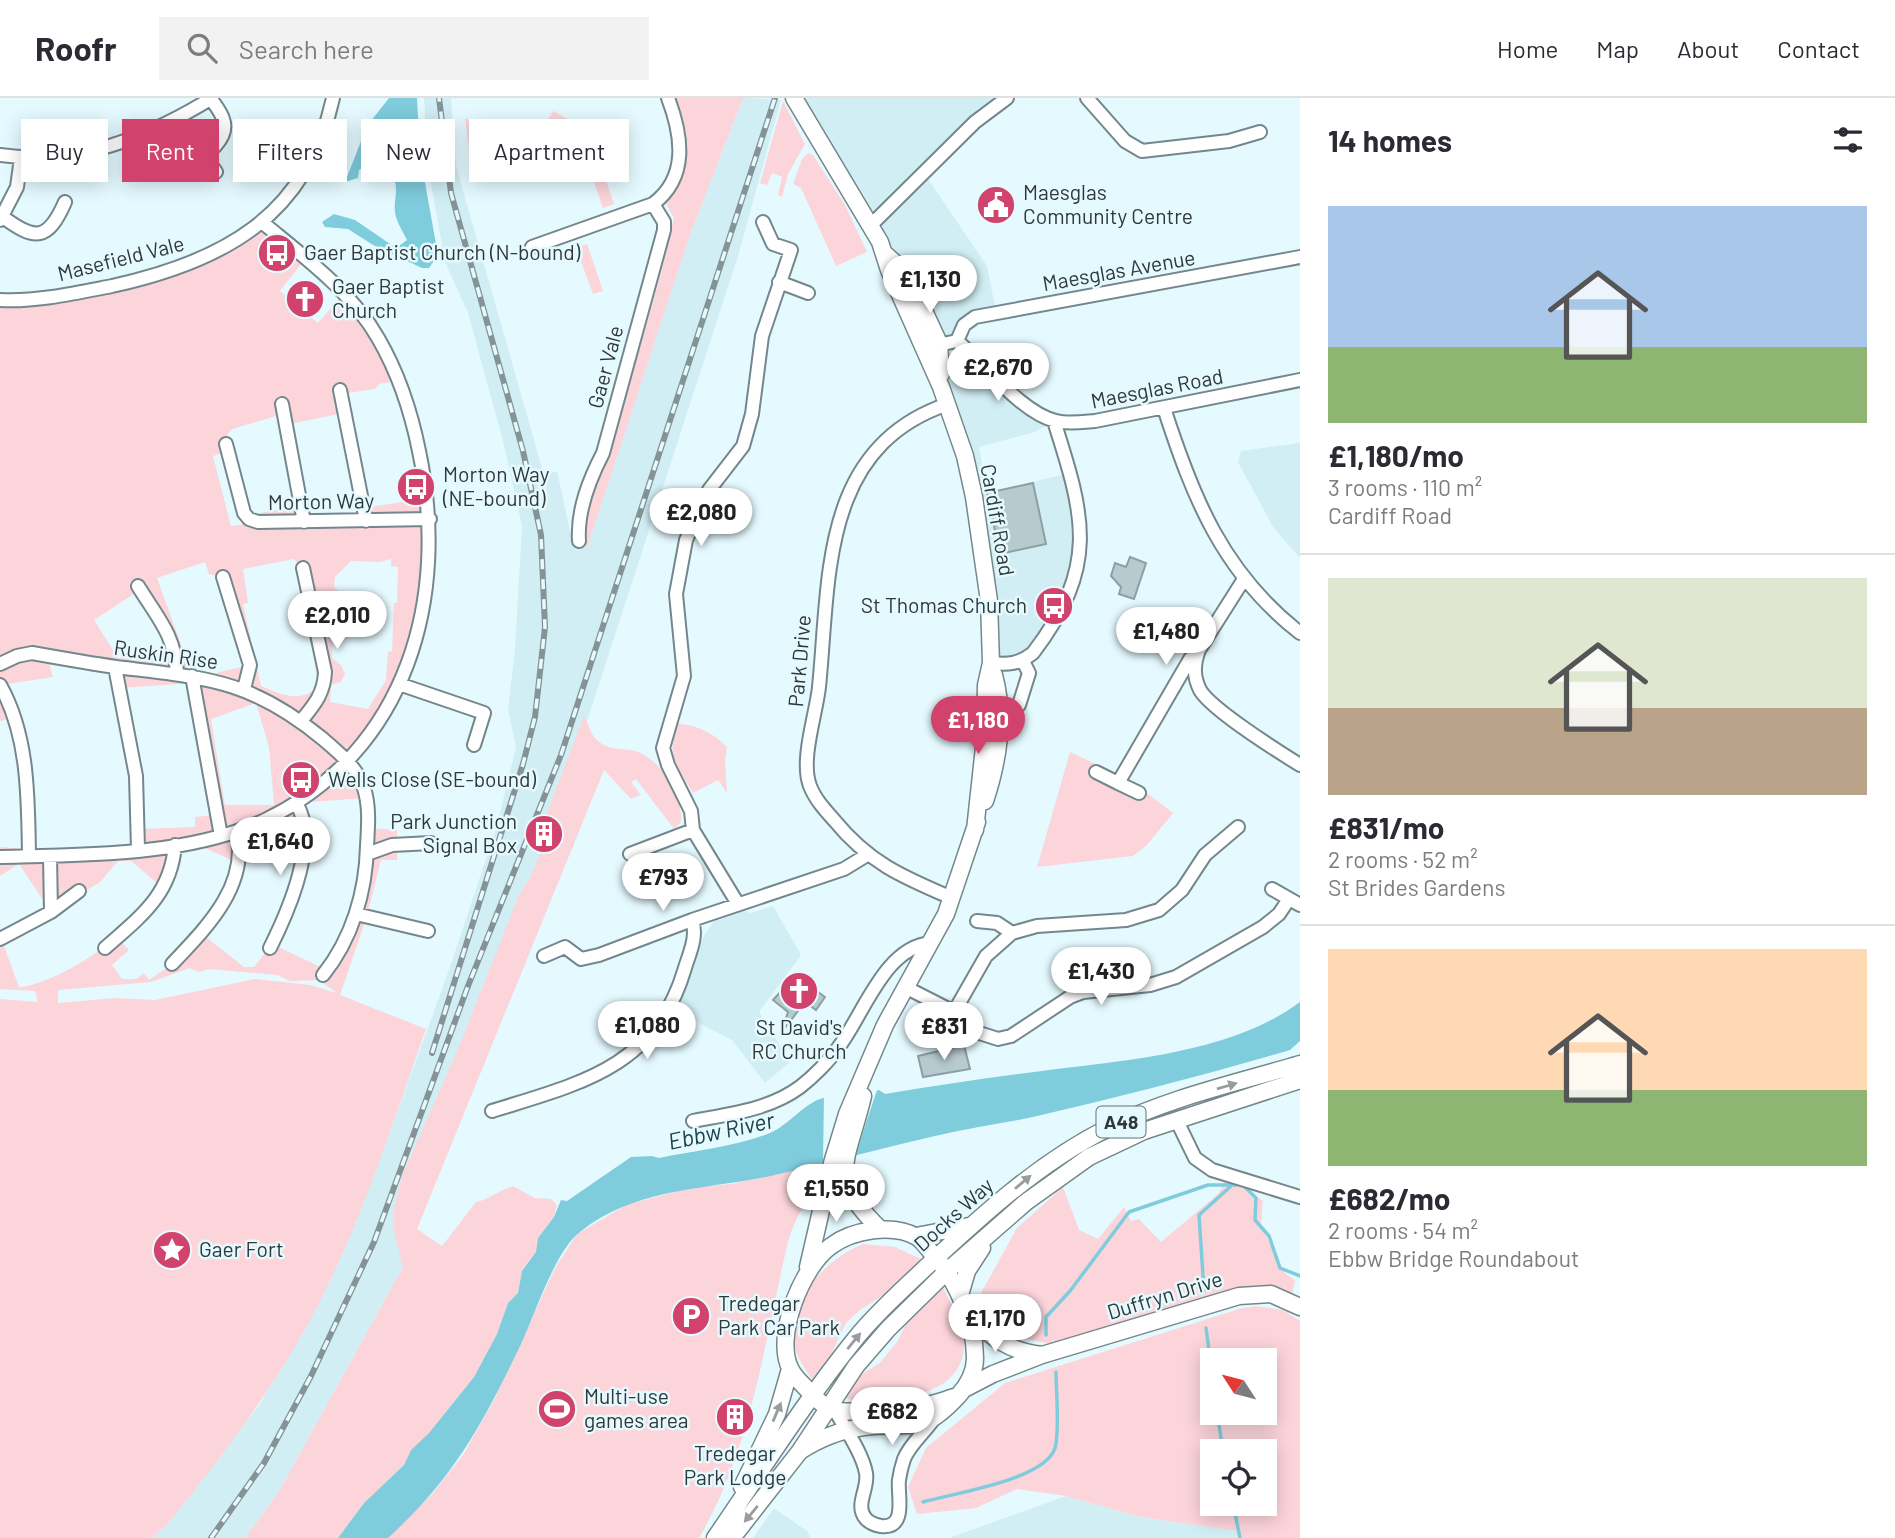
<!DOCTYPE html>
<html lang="en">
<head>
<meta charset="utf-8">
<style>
  body { margin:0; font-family:Barlow,sans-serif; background:#f2f2f3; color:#2b2b33; height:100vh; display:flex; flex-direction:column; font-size:26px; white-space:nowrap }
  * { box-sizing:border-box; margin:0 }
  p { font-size:23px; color:#7c7c81 }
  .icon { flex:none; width:38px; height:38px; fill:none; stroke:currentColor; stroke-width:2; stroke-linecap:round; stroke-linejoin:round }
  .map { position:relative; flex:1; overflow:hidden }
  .drawer { display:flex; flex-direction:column; background:#fff; width:595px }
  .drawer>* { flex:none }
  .top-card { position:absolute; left:21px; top:21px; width:665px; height:63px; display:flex; gap:14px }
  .needle { width:46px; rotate:306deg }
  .buttons { position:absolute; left:1200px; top:1250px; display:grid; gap:14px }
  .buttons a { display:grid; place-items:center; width:77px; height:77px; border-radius:0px; background:#fff; box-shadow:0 4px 18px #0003; font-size:35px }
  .price { position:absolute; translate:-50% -60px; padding:0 16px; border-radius:24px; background:#fff; color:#222; font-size:23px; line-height:46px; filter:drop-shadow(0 2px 4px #0008) }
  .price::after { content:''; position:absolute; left:50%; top:42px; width:21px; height:16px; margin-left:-10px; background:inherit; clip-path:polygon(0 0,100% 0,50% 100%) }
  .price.current { background:#d1436c; color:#fff }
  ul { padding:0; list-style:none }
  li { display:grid; align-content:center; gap:14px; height:371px; padding:0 28px }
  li+li { border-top:2px solid #e1e1e2 }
  li span { display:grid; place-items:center; height:217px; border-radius:0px; color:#555 }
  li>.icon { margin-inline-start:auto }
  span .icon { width:126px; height:126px; fill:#fffc; stroke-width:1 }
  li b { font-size:30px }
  h2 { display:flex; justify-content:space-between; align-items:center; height:84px; padding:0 28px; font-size:30px }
  .chip { padding:0 24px; border-radius:0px; background:#fff; box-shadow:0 4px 18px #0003; font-size:24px; line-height:63px }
  .chip.current { background:#d1436c; color:#fff }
  header { display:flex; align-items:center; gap:42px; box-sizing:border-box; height:98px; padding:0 35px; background:#fff; border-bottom:2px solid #e1e1e2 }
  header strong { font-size:33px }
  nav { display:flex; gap:38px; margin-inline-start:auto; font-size:24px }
  .search { width:490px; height:63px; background:#f2f2f3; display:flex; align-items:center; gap:18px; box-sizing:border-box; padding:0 24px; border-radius:0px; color:#7c7c81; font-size:26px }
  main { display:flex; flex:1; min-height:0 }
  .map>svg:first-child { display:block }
</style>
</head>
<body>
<header>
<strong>Roofr</strong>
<div class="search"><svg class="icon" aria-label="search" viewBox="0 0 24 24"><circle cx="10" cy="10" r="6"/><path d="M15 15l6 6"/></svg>Search here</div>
<nav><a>Home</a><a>Map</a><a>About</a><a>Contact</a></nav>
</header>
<main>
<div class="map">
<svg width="1300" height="1440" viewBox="0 0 1300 1440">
  <rect width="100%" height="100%" fill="#e5faff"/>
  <path fill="#d1eef4" d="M424 0H451L456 68 544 377 557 373 574 451 587 449 690 137 743 0 781 2 738 158 578 651 603 662 438 1072 403 1169 278 1395 245 1440H150L166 1428 260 1306 329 1186 375 1075 449 872 496 731 516 649 508 611 515 551 522 428 503 343 468 215 445 164 429 74Z
    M797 0H1007L924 75 987 168 996 214 974 219 957 243 1054 323 1035 334 979 349 987 395 1070 375 1076 479 1033 555 991 565 989 503 948 306 939 245Z
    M1300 345V460L1273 429 1238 364 1241 353Z
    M773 808 801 857 759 914 790 964 765 985 732 942 674 912 682 898 702 841 713 824 744 813 751 815Z
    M1066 1398 1141 1419 1238 1433 1240 1440H949Z
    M774 1410 807 1433 811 1440H753Z"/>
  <path fill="#fcd5db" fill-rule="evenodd" d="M676 0H743L690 137 587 450 584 446C583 410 601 382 611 348 633 273 657 197 674 120L665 104C694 65 692 45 676 0Z
    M783 3 805 46 788 76 782 99 778 97 782 79 772 75 767 87 760 85Z
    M553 13 568 21 572 33 537 46 535 45Z
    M465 20 519 50V52L476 67 471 65Z
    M574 36 583 63 573 64 569 53 547 61 542 47Z
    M593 45 614 106 603 110 582 49Z
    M808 55 813 57 845 107 867 154 836 168 801 90 793 86 802 61Z
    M263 125 305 161 280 193 318 225 343 196 400 282 379 286 375 291 348 295 344 291V315L285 327 283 316 232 331 227 337 228 353 213 358 231 428 241 427 254 416 301 408 305 424 366 423 364 410 427 400 428 476 399 586 347 662 366 700 297 705 305 731 258 725 238 734 240 766 192 744 175 747 163 790 131 763H118L100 784 51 814 19 766 0 778V749L29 751V758L137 751 138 731 195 729V719L216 717 193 585 120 590 115 569 47 558 53 579 1 587 14 620 0 623V202L165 175ZM294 461 299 467 322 561 316 567V575L324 585C300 605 288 599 261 588L243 506 248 505 243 471ZM391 461V468L398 469 397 505H394L392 553 388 554 386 582 368 611 330 604 331 587 341 584 345 576 341 567 332 560 333 515 341 513 347 505 346 499 334 489 335 479 351 463 380 464ZM205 464 209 476 224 479 250 567 199 579 192 577 157 480ZM140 492 173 545 149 561 118 560 94 522ZM256 605 269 649 274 707H225L211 621Z
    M587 146 603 193 593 196 576 150Z
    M584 618C588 625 591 637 597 642 609 654 624 649 638 654 662 663 683 699 681 724L674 731 636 681 631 684 641 697 631 701 604 672 417 1131 442 1148 476 1104C490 1101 499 1092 513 1088L535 1100 551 1101 557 1107 554 1119 538 1140 536 1154 522 1173 518 1195 508 1205 497 1236 474 1279 429 1335 411 1352 404 1367 364 1405 338 1440H245L278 1395 403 1169 394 1133V1110L402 1078 458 951 519 797 530 780 554 724 545 720Z
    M675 625C698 628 711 633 727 649L725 662 727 695 718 682 693 695C677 668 667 657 675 625Z
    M1070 654 1098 667 1096 673 1145 700 1147 695 1173 715 1147 747 1133 758 1037 769Z
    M368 730 397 732V762H381L367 818 340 897 426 931C396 1016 368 1104 329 1185 287 1274 227 1352 166 1428L150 1440H0V901L38 904 35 893 0 891V837L19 889C46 888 97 857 117 839L129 852 112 867 122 881H136L144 875 149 882 172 866 201 835 244 869H254L272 846 327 872 356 816ZM190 870 199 874 209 871 277 877 290 883 319 882 337 895 310 887 255 881 155 902 116 900 58 905V892L151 884Z
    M820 1065C815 1094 795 1117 788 1144 764 1245 752 1350 699 1440H388L433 1395 463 1357 495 1300 555 1170 577 1136 628 1106 695 1089 732 1086Z
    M1225 1083 1241 1088 1263 1103 1261 1128 1285 1175 1295 1182 1292 1198 1268 1191 1057 1247 1014 1239 998 1228 987 1213 981 1195 1017 1130 1063 1089 1079 1132 1098 1141 1124 1109 1131 1123 1139 1121 1161 1144 1218 1096Z
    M863 1146 895 1149 923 1162 893 1191 860 1212 846 1225 826 1267 813 1283C805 1271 795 1258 794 1243 791 1199 825 1162 863 1146Z
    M943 1189C951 1207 965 1228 964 1249 961 1290 920 1298 887 1301 872 1302 859 1304 844 1300L862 1276 880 1265 897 1244 911 1216Z
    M1255 1208 1283 1212 1300 1223V1440H1240L1238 1433 1141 1419 1066 1398 1017 1391 976 1410 917 1416 908 1389 926 1350 1005 1285 1239 1211ZM1213 1262H1265V1314H1213ZM1213 1353H1265V1405H1213Z"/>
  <path fill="#7fccdd" d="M389 0H417L420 57 438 157 429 170H422L373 147 348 131 325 129 322 124 334 116 355 122 396 150 407 142C403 134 396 123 395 114 393 100 402 85 388 75L378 79 373 76 375 71 373 68 369 66 359 72 358 80 345 84 367 28Z
    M1300 904V943L1290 952C1205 977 1119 999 1033 1019 1000 1026 967 1030 935 1038 883 1050 831 1064 779 1076 712 1092 636 1088 580 1134 555 1153 535 1216 521 1246 483 1325 454 1380 388 1440H338L364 1405 404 1367 411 1352 429 1335 474 1279 497 1236 508 1205 518 1195 522 1173 536 1154 538 1140 554 1119 561 1102 567 1103 631 1059 652 1058 659 1060C693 1053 737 1048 770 1035 789 1027 804 1005 823 1000L879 992 885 996C939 987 994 979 1049 972 1131 962 1233 954 1300 904Z"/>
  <path fill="#e5faff" d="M878 989 854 1061 823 1066 824 996Z"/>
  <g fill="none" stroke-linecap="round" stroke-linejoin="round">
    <path stroke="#7fccdd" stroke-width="3.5" d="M1246 1090 1256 1100 1255 1122 1269 1138 1280 1170 1300 1178
      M1204 1193 1199 1117 1231 1088
      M1206 1230 1213 1283
      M1046 1237V1219L1070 1193 1129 1114 1208 1087H1236
      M1217 1314 1223 1353
      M923 1404C954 1395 1045 1382 1055 1350 1060 1333 1056 1292 1056 1274
      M1233 1405 1240 1440"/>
  </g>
  <path fill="#b7cbcf" stroke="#8c9fa4" stroke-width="2" d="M1033 385 1046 446 1000 456 987 395Z
    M1130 459 1146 465 1134 501 1119 496 1121 489 1111 478 1115 465 1126 469Z
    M545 720 554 723 543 753 534 749Z
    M797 876 804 877 808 887 825 899 816 912 805 904 781 935 788 914 773 902Z
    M964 947 970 971 923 979 918 958Z"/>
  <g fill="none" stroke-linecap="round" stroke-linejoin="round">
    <g stroke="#74878b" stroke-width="16">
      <path id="minor" d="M1087 0 1125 43 1142 53 1229 43 1260 34
        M0 57C77 68 147 40 212 0
        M205 58 216 74
        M188 70C202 60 231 42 223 21 221 14 215 7 211 1
        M3 119C35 143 48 143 65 104
        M0 122 17 89 21 60
        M871 127 975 24 1007 0
        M532 149 653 106
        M779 184 808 195
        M0 202C36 204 76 195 112 188 222 164 307 119 333 0
        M957 243 964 227 975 219 1300 159
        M933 248 957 243C984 265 1021 315 1056 323 1068 326 1082 324 1095 323L1300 282
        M340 292 366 423
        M282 306 304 424
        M948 306C820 349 830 480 819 589 816 617 800 662 810 688 815 701 825 712 834 722 869 765 903 779 952 800
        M1164 310C1193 400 1223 475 1300 535
        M226 346 244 415 249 421 258 424 430 421
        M579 443C577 412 589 382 603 355L664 132V124L653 106C689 79 682 37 668 0
        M223 479 250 567 244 591
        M138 488C157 519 175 537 177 575
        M1198 555C1193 568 1194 580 1200 592 1211 611 1279 654 1300 667
        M991 565C1008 567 1019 566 1033 555 1099 468 1085 420 1054 323
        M0 566 17 558 32 555C60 560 88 565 116 569 206 580 250 581 323 641 339 655 357 669 364 690 370 709 368 729 367 748 366 794 352 841 323 877
        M115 569 136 678 138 751
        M192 578 221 738
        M399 586 484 615 474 647
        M0 587C29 638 28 701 29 758
        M1019 607 1029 575 1023 563
        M301 623C314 607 324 596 325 574L303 470
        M1096 674 1118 685 1190 561 1199 552 1244 481
        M1118 685 1139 695
        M367 756 392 747 431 745
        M630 756 693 732
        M0 759C84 757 188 758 265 722 408 653 450 499 419 353 411 313 399 276 378 240 352 194 303 158 263 125
        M1272 791 1300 807
        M738 806 693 732 691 713 668 667 663 650 684 578 676 496 686 442 709 392 743 348 752 316 762 238 791 152 773 146 763 124
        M51 814 79 793
        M356 816 428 833
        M977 823 997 825 1012 835 1037 828 1126 822 1159 812 1182 792 1205 757 1238 729
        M0 841 51 814 50 758
        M105 850C140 819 171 797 175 747
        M270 850C288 814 320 742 296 705
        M544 858 565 849 581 861 599 857 692 822 844 771 867 757
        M172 866C206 830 249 788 237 734
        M905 889 954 914 973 933 998 941 1011 938 1070 899 1083 894 1150 887 1176 879 1263 829 1279 816 1289 801
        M954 914 986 858 1012 835
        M492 1013C578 986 655 970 684 873 689 856 698 839 692 822
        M1176 1021 1195 1060 1212 1072 1300 1099
        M693 1023C729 1016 769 1012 800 989 813 979 829 963 838 950 863 918 884 849 931 845
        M835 1312C845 1331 862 1354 866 1375 869 1391 854 1407 866 1421 870 1425 875 1427 881 1428 908 1431 897 1396 899 1382 900 1375 902 1367 904 1361 910 1346 924 1335 933 1322"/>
    </g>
    <g stroke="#74878b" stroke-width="19">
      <path id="major" d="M794 0 880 144 889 172 941 289 965 358 974 399 989 503 991 565 986 587 985 640 975 732
        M885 156 907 176 939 245 941 276
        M985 703C998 664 1005 618 994 577
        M863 998C848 1063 825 1078 880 1131
        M916 1138 969 1128
        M808 1169 832 1065 847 1016 885 927 946 816 977 724
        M960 1197 967 1173 982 1150
        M967 1215C991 1239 1007 1253 1042 1257
        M966 1290 993 1276 1042 1257 1239 1198 1271 1196 1300 1209
        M800 1353C820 1340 840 1332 864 1329 913 1322 919 1340 958 1298 968 1287 975 1275 975 1260 975 1223 956 1181 931 1154 927 1149 922 1142 917 1139 893 1125 852 1132 831 1148 802 1168 773 1240 791 1272 794 1278 800 1284 805 1289 812 1297 822 1308 833 1312 849 1316 906 1311 923 1308 935 1306 947 1301 958 1298
        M742 1389 777 1316 790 1271
        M715 1440C761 1373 805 1303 856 1240 876 1215 900 1194 923 1172 980 1119 1038 1065 1108 1030 1168 1000 1236 985 1300 966
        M732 1440 800 1353 856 1268 888 1231 946 1174 1026 1104 1089 1059 1144 1033 1300 982"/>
    </g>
    <use href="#minor" stroke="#fff" stroke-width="12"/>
    <use href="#major" stroke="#fff" stroke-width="16"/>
    <g stroke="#859396" stroke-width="6">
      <path id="rail" d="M432 955 523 666 535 619 545 529 541 437 523 353 451 95 439 0
        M211 1440 264 1365 311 1278 374 1144 468 888 561 657 775 0"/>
    </g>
    <use href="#rail" stroke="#e5faff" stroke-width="3.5" stroke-dasharray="10" stroke-linecap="butt"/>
  </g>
  <defs><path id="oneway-solid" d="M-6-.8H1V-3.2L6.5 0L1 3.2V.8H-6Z" transform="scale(1.75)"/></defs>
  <g fill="#989c9c">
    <use href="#oneway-solid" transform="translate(1227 988) rotate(-16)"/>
    <use href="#oneway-solid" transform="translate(1023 1084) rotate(-40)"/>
    <use href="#oneway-solid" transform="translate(854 1243) rotate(-51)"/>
    <use href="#oneway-solid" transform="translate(777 1314) rotate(-67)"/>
    <use href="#oneway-solid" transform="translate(751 1416) rotate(130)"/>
  </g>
  <defs>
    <g id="civic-disc" transform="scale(2.0125)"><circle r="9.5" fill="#d1436c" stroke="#e5faff"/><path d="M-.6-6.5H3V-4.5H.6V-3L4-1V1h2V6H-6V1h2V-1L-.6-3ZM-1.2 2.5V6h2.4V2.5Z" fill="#fff"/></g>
    <g id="bus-disc" transform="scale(2.0125)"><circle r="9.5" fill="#d1436c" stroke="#e5faff"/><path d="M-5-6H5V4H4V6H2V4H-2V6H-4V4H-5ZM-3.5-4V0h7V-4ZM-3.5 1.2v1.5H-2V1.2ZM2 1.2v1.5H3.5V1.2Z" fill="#fff"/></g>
    <g id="church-disc" transform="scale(2.0125)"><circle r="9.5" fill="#d1436c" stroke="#e5faff"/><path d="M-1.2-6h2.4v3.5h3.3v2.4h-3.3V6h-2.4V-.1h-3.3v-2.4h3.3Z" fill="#fff"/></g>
    <g id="building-disc" transform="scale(2.0125)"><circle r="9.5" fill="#d1436c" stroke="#e5faff"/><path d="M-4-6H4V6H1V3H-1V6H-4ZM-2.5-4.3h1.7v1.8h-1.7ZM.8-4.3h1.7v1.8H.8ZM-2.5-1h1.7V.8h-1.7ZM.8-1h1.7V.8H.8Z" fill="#fff"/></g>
    <g id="sight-disc" transform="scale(2.0125)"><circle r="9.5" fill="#d1436c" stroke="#e5faff"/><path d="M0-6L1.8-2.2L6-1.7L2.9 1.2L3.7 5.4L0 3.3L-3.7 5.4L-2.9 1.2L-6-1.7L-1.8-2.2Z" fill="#fff"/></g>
    <g id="parking-disc" transform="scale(2.0125)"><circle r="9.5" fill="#d1436c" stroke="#e5faff"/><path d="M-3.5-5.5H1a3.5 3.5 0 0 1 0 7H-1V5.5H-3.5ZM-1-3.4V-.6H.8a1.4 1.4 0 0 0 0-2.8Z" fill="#fff"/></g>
    <g id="stadium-disc" transform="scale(2.0125)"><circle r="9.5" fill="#d1436c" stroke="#e5faff"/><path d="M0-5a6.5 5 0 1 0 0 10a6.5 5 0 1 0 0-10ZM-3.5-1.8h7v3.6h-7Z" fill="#fff"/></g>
  </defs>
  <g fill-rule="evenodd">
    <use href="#civic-disc" x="996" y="107"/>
    <use href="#bus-disc" x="277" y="155"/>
    <use href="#church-disc" x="305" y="201"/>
    <use href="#bus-disc" x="416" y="389"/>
    <use href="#bus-disc" x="1054" y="508"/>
    <use href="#bus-disc" x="301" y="682"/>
    <use href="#building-disc" x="544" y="736"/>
    <use href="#church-disc" x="799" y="893"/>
    <use href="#sight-disc" x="172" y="1152"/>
    <use href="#parking-disc" x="691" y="1218"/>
    <use href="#stadium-disc" x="557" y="1311"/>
    <use href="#building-disc" x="735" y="1319"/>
  </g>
  <g text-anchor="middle" stroke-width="5" stroke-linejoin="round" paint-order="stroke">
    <rect fill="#e5faff" stroke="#667275" stroke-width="2" x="1096.5" y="1008.5" width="49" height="31" rx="5"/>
    <g font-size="19" font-weight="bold" fill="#30383a">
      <text x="1121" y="1031">A48</text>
    </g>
    <g font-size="21" fill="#30383a" stroke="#e5faff" text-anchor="start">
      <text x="1023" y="102">Maesglas<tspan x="1023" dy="24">Community Centre</tspan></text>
      <text x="304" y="162">Gaer Baptist Church (N-bound)</text>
      <text x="332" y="196">Gaer Baptist<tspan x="332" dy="24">Church</tspan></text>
      <text x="443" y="384">Morton Way<tspan x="443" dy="24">(NE-bound)</tspan></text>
      <text x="1027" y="515" text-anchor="end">St Thomas Church</text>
      <text x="328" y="689">Wells Close (SE-bound)</text>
      <text x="517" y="731" text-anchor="end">Park Junction<tspan x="517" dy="24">Signal Box</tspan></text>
      <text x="799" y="937" text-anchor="middle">St David's<tspan x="799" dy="24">RC Church</tspan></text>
      <text x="199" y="1159">Gaer Fort</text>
      <text x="718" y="1213">Tredegar<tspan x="718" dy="24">Park Car Park</tspan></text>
      <text x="584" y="1306">Multi-use<tspan x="584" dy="24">games area</tspan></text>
      <text x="735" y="1363" text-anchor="middle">Tredegar<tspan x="735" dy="24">Park Lodge</tspan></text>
    </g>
    <g font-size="21" fill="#30383a" stroke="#e5faff">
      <text transform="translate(121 161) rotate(-14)" y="7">Masefield Vale</text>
      <text transform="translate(1119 173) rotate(-10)" y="7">Maesglas Avenue</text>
      <text transform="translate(606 269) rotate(-75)" y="7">Gaer Vale</text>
      <text transform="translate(1157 291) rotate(-11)" y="7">Maesglas Road</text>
      <text transform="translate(321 404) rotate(-1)" y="7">Morton Way</text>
      <text transform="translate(997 422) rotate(80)" y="7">Cardiff Road</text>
      <text transform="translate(166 557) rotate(8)" y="7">Ruskin Rise</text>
      <text transform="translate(800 563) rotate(-85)" y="7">Park Drive</text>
      <text transform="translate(954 1117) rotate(-42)" y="7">Docks Way</text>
      <text transform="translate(1165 1198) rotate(-17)" y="7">Duffryn Drive</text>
    </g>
    <g font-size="23" font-style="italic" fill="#1c4149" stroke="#e5faff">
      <text transform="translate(721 1033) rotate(-12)" y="8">Ebbw River</text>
    </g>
  </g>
</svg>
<div class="buttons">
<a><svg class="needle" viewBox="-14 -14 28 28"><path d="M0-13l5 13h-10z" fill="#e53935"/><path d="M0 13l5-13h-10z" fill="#7c7c81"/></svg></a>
<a><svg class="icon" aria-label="locate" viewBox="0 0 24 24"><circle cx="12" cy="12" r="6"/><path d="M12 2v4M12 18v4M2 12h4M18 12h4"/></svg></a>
</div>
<b class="price" style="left:930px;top:217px">£1,130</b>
<b class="price" style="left:998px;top:305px">£2,670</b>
<b class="price" style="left:701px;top:450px">£2,080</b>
<b class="price" style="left:337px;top:553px">£2,010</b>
<b class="price" style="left:1166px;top:569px">£1,480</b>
<b class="price current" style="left:978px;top:658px">£1,180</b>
<b class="price" style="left:280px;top:779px">£1,640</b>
<b class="price" style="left:663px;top:815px">£793</b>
<b class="price" style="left:1101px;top:909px">£1,430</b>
<b class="price" style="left:647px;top:963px">£1,080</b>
<b class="price" style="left:944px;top:964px">£831</b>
<b class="price" style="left:836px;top:1126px">£1,550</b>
<b class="price" style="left:995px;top:1256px">£1,170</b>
<b class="price" style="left:892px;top:1349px">£682</b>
<div class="top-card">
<a class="chip">Buy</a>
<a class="chip current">Rent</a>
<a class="chip">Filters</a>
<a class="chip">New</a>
<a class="chip">Apartment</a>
</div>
</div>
<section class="drawer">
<h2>14 homes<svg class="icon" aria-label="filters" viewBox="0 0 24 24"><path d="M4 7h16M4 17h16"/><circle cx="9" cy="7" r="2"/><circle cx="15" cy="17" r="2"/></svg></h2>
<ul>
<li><span style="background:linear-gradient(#a9c7e8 65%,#8fb573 0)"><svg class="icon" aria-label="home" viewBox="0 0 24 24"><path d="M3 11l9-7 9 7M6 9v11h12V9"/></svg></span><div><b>£1,180/mo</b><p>3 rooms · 110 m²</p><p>Cardiff Road</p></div></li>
<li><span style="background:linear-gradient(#dfe7d0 60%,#b9a48a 0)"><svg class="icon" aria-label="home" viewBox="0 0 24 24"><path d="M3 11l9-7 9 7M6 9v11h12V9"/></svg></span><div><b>£831/mo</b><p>2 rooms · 52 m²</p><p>St Brides Gardens</p></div></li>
<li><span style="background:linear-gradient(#ffd9b3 65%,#8fb573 0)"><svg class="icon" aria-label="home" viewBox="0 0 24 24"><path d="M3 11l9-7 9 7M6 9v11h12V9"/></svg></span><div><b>£682/mo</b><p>2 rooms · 54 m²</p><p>Ebbw Bridge Roundabout</p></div></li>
</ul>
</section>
</main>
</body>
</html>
